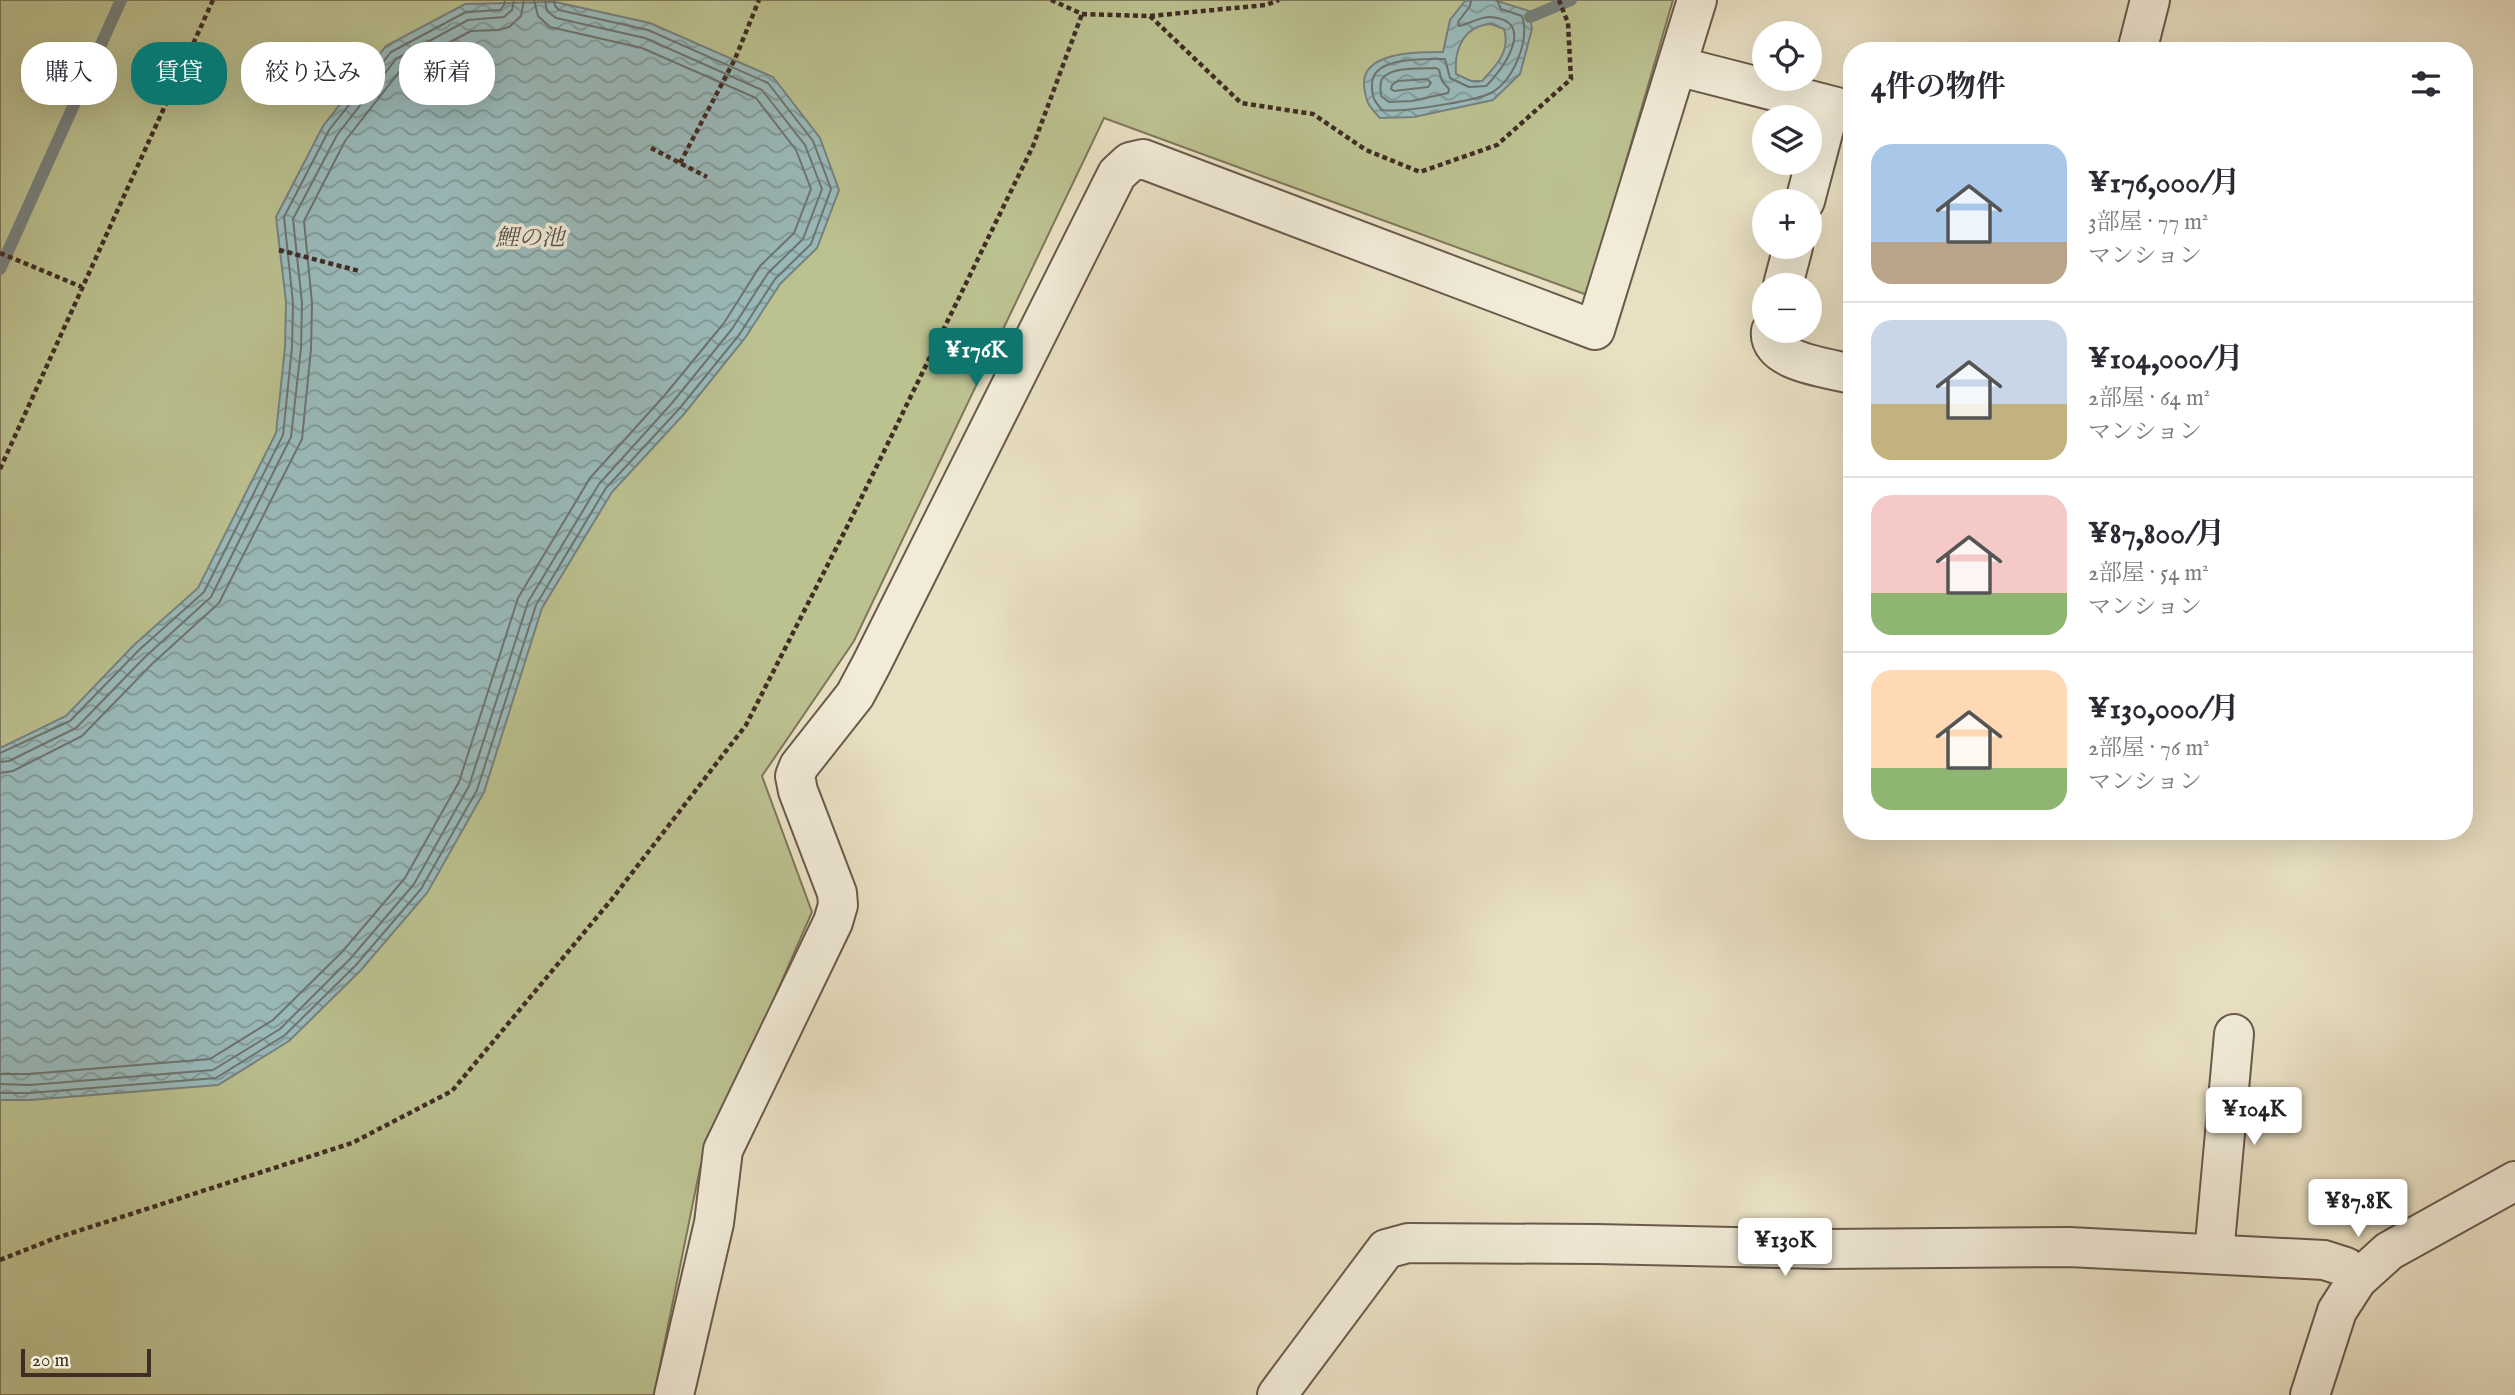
<!DOCTYPE html>
<html lang="ja">
<head>
<meta charset="utf-8">
<style>
  body { margin:0; font-family:"IM FELL English","Noto Serif JP",serif; background:#f2f2f3; color:#2b2b33; height:100vh; display:flex; flex-direction:column; font-size:26px; white-space:nowrap }
  * { box-sizing:border-box; margin:0 }
  p { font-size:23px; color:#7c7c81 }
  .icon { flex:none; width:38px; height:38px; fill:none; stroke:currentColor; stroke-width:2; stroke-linecap:round; stroke-linejoin:round }
  .map { position:relative; flex:1; overflow:hidden }
  .panel { position:absolute; left:1843px; top:42px; width:630px; height:798px; display:flex; flex-direction:column; background:#fff; border-radius:28px; box-shadow:0 7px 28px #0002 }
  .panel>* { flex:none }
  .top-card { position:absolute; left:21px; top:42px; width:665px; height:63px; display:flex; gap:14px }
  .controls { position:absolute; left:1752px; top:21px; display:grid; gap:14px }
  .controls a { display:grid; place-items:center; width:70px; height:70px; border-radius:50%; background:#fff; box-shadow:0 7px 28px #0002; font-size:35px }
  .scale { position:absolute; left:21px; bottom:18px; width:130px; box-sizing:border-box; padding-left:7px; border:4px solid #402d25; border-top:0; font-size:19px; line-height:24px; white-space:nowrap; color:#402d25; -webkit-text-stroke:5px #f1ebd8; paint-order:stroke }
  .price { position:absolute; translate:-50% -60px; padding:0 16px; border-radius:7px; background:#fff; color:#222; font-size:23px; line-height:46px; filter:drop-shadow(0 2px 4px #0008) }
  .price::after { content:''; position:absolute; left:50%; top:42px; width:21px; height:16px; margin-left:-10px; background:inherit; clip-path:polygon(0 0,100% 0,50% 100%) }
  .price.current { background:#0f766e; color:#fff }
  ul { padding:0; list-style:none }
  li { display:flex; align-items:center; gap:21px; height:175px; padding:0 28px }
  li+li { border-top:2px solid #e1e1e2 }
  li span { display:grid; place-items:center; flex:none; width:196px; height:140px; border-radius:21px; color:#555 }
  li>.icon { margin-inline-start:auto }
  span .icon { width:84px; height:84px; fill:#fffc; stroke-width:1 }
  li b { font-size:30px }
  h2 { display:flex; justify-content:space-between; align-items:center; height:84px; padding:0 28px; font-size:30px }
  .chip { padding:0 24px; border-radius:28px; background:#fff; box-shadow:0 7px 28px #0002; font-size:24px; line-height:63px }
  .chip.current { background:#0f766e; color:#fff }
  .map>svg:first-child { display:block }
</style>
</head>
<body>
<div class="map">
<svg width="2515" height="1395" viewBox="0 0 2515 1395">
  <defs>
    <pattern id="water-waves" width="16" height="10" patternUnits="userSpaceOnUse" patternTransform="scale(1.75)"><rect width="16" height="10" fill="#9abbbc"/><path d="M0 5q4-4 8 0t8 0" fill="none" stroke="#7f9899"/></pattern>
  </defs>
  <rect width="100%" height="100%" fill="#e9e0c3"/>
  <filter id="stains"><feTurbulence type="fractalNoise" baseFrequency=".00286" numOctaves="4"/><feColorMatrix values="0 0 0 0 .2 0 0 0 0 .09 0 0 0 0 .02 0 0 0 .5 -.17"/></filter>
  <radialGradient id="worn" r=".72"><stop offset=".6" stop-color="#630" stop-opacity="0"/><stop offset="1" stop-color="#630" stop-opacity=".3"/></radialGradient>
  <path fill="#bcc190" stroke="#7e775a" stroke-width="2" d="M0 0H1673L1587 295 1104 118 854 641 762 776 812 912 700 1168 654 1395H0Z"/>
  <path fill="url(#water-waves)" stroke="#768280" stroke-width="2" fill-rule="evenodd" d="M1473 0H1494L1529 11 1532 29 1520 74 1493 100 1414 117 1380 118C1368 105 1366 103 1364 85 1362 51 1420 52 1443 52L1450 20 1465 1ZM1491 24 1504 29C1511 51 1496 66 1482 81H1471L1456 74C1454 48 1464 26 1491 24Z
    M555 2 650 23 773 77 820 138 839 190 817 248 780 284 745 338 684 414 612 492 542 608 484 792 427 893 361 970 289 1041 218 1085 30 1100H0V748L66 716 134 645 198 588 276 433 285 347 286 302 276 217 323 126 386 46 465 4Z"/>
  <g fill="none" stroke-linecap="round" stroke-linejoin="round">
    <path stroke="#6d7470" stroke-width="2" d="M1471 0 1470 6 1458 22 1459 26C1470 24 1478 17 1490 17 1538 20 1503 70 1486 86L1469 87 1450 78 1445 59C1425 59 1370 56 1372 86 1372 98 1375 102 1382 110 1400 113 1475 101 1491 93 1514 80 1530 40 1522 16L1501 9 1497 0
      M1436 68 1439 70 1442 81 1449 89 1448 93 1412 101 1389 102 1381 96C1381 90 1379 84 1382 79 1391 66 1422 69 1436 68Z
      M1427 79 1431 83 1428 87 1394 91 1391 89 1392 85 1398 81Z
      M0 753 70 721 139 650 204 592 283 435 292 347 293 303 284 217 329 130 391 52 466 12 500 10 504 5 505 0
      M0 762 9 761 76 728 145 657 211 597 291 437 301 348 302 303 293 219 337 135 396 59 468 20 504 17 512 10 514 0
      M0 773 13 771 82 736 152 664 219 603 302 439 311 349 312 303 304 221 345 141 403 67 471 31 499 30 509 27 521 16 524 0
      M0 1074H29L210 1059 273 1020 342 952 405 878 459 782 518 598 590 478 664 396 724 323 760 266 794 233 811 189 796 150 756 98 642 48 550 27 538 16 534 0
      M0 1084 30 1085 213 1070 280 1029 350 959 414 884 469 786 528 602 599 484 672 403 732 329 768 273 803 239 822 189 805 145 762 90 645 38 556 18 547 11 545 0
      M0 1093H30L216 1078 285 1035 356 965 421 889 477 790 536 605 606 488 679 409 739 335 775 279 811 244 831 189 813 141 768 83 648 30 559 10 555 6 554 0"/>
    <path stroke="#768280" stroke-width="12" d="M1530 17 1571 0
      M0 269 121 0"/>
    <g stroke="#6a5a4c" stroke-width="42">
      <path id="minor" d="M2137 51 2150 0
        M1677 66 1852 111
        M1805 201 1830 106
        M1783 285 1793 247
        M1771 331C1767 362 1829 368 1852 374
        M2214 1254 2234 1034
        M674 1395 714 1223 723 1150 833 922 838 905 837 893 798 791 795 776 799 766 855 695 871 665 1117 174 1130 162 1143 159 1595 330 1697 0
        M1277 1395 1386 1249 1408 1243 1596 1244 1825 1249 2069 1247 2324 1260 2346 1267 2357 1280
        M2310 1395 2337 1311 2357 1280 2389 1251 2515 1181"/>
    </g>
    <path stroke="#402d25" stroke-width="4.5" stroke-dasharray="5 3.5" stroke-linecap="butt" d="M1051 0 1082 14 1150 16 1266 5 1279 0
      M1150 16 1241 103 1313 114 1366 150 1420 172 1497 145 1571 79 1568 23 1559 0
      M651 148 707 177
      M680 163 735 59 759 0
      M279 250 359 271
      M0 253 82 287
      M0 469 213 0
      M0 1260 53 1239 352 1143 452 1091 612 899 746 725 849 523 1033 146 1082 14"/>
    <use href="#minor" stroke="#f1ebd8" stroke-width="38"/>
  </g>
  <g text-anchor="middle" stroke-width="7" stroke-linejoin="round" paint-order="stroke">
    <g font-size="23" font-style="italic" fill="#56504b" stroke="#f1ebd8">
      <text x="530" y="245">鯉の池</text>
    </g>
  </g>
  <rect width="100%" height="100%" filter="url(#stains)"/>
  <rect width="100%" height="100%" fill="url(#worn)"/>
</svg>
<div class="controls">
<a><svg class="icon" aria-label="locate" viewBox="0 0 24 24"><circle cx="12" cy="12" r="6"/><path d="M12 2v4M12 18v4M2 12h4M18 12h4"/></svg></a>
<a><svg class="icon" aria-label="layers" viewBox="0 0 24 24"><path d="M12 4l9 5-9 5-9-5zM3 14l9 5 9-5"/></svg></a>
<a>+</a>
<a>−</a>
</div>
<div class="scale">20 m</div>
<b class="price current" style="left:976px;top:388px">¥176K</b>
<b class="price" style="left:2254px;top:1147px">¥104K</b>
<b class="price" style="left:2358px;top:1239px">¥87.8K</b>
<b class="price" style="left:1785px;top:1278px">¥130K</b>
<div class="top-card">
<a class="chip">購入</a>
<a class="chip current">賃貸</a>
<a class="chip">絞り込み</a>
<a class="chip">新着</a>
</div>
<section class="panel">
<h2>4件の物件<svg class="icon" aria-label="filters" viewBox="0 0 24 24"><path d="M4 7h16M4 17h16"/><circle cx="9" cy="7" r="2"/><circle cx="15" cy="17" r="2"/></svg></h2>
<ul>
<li><span style="background:linear-gradient(#a9c7e8 70%,#b9a48a 0)"><svg class="icon" aria-label="home" viewBox="0 0 24 24"><path d="M3 11l9-7 9 7M6 9v11h12V9"/></svg></span><div><b>¥176,000/月</b><p>3部屋 · 77 m²</p><p>マンション</p></div></li>
<li><span style="background:linear-gradient(#c9d6e8 60%,#c2b280 0)"><svg class="icon" aria-label="home" viewBox="0 0 24 24"><path d="M3 11l9-7 9 7M6 9v11h12V9"/></svg></span><div><b>¥104,000/月</b><p>2部屋 · 64 m²</p><p>マンション</p></div></li>
<li><span style="background:linear-gradient(#f6c9c9 70%,#8fb573 0)"><svg class="icon" aria-label="home" viewBox="0 0 24 24"><path d="M3 11l9-7 9 7M6 9v11h12V9"/></svg></span><div><b>¥87,800/月</b><p>2部屋 · 54 m²</p><p>マンション</p></div></li>
<li><span style="background:linear-gradient(#ffd9b3 70%,#8fb573 0)"><svg class="icon" aria-label="home" viewBox="0 0 24 24"><path d="M3 11l9-7 9 7M6 9v11h12V9"/></svg></span><div><b>¥130,000/月</b><p>2部屋 · 76 m²</p><p>マンション</p></div></li>
</ul>
</section>
</div>
</body>
</html>
